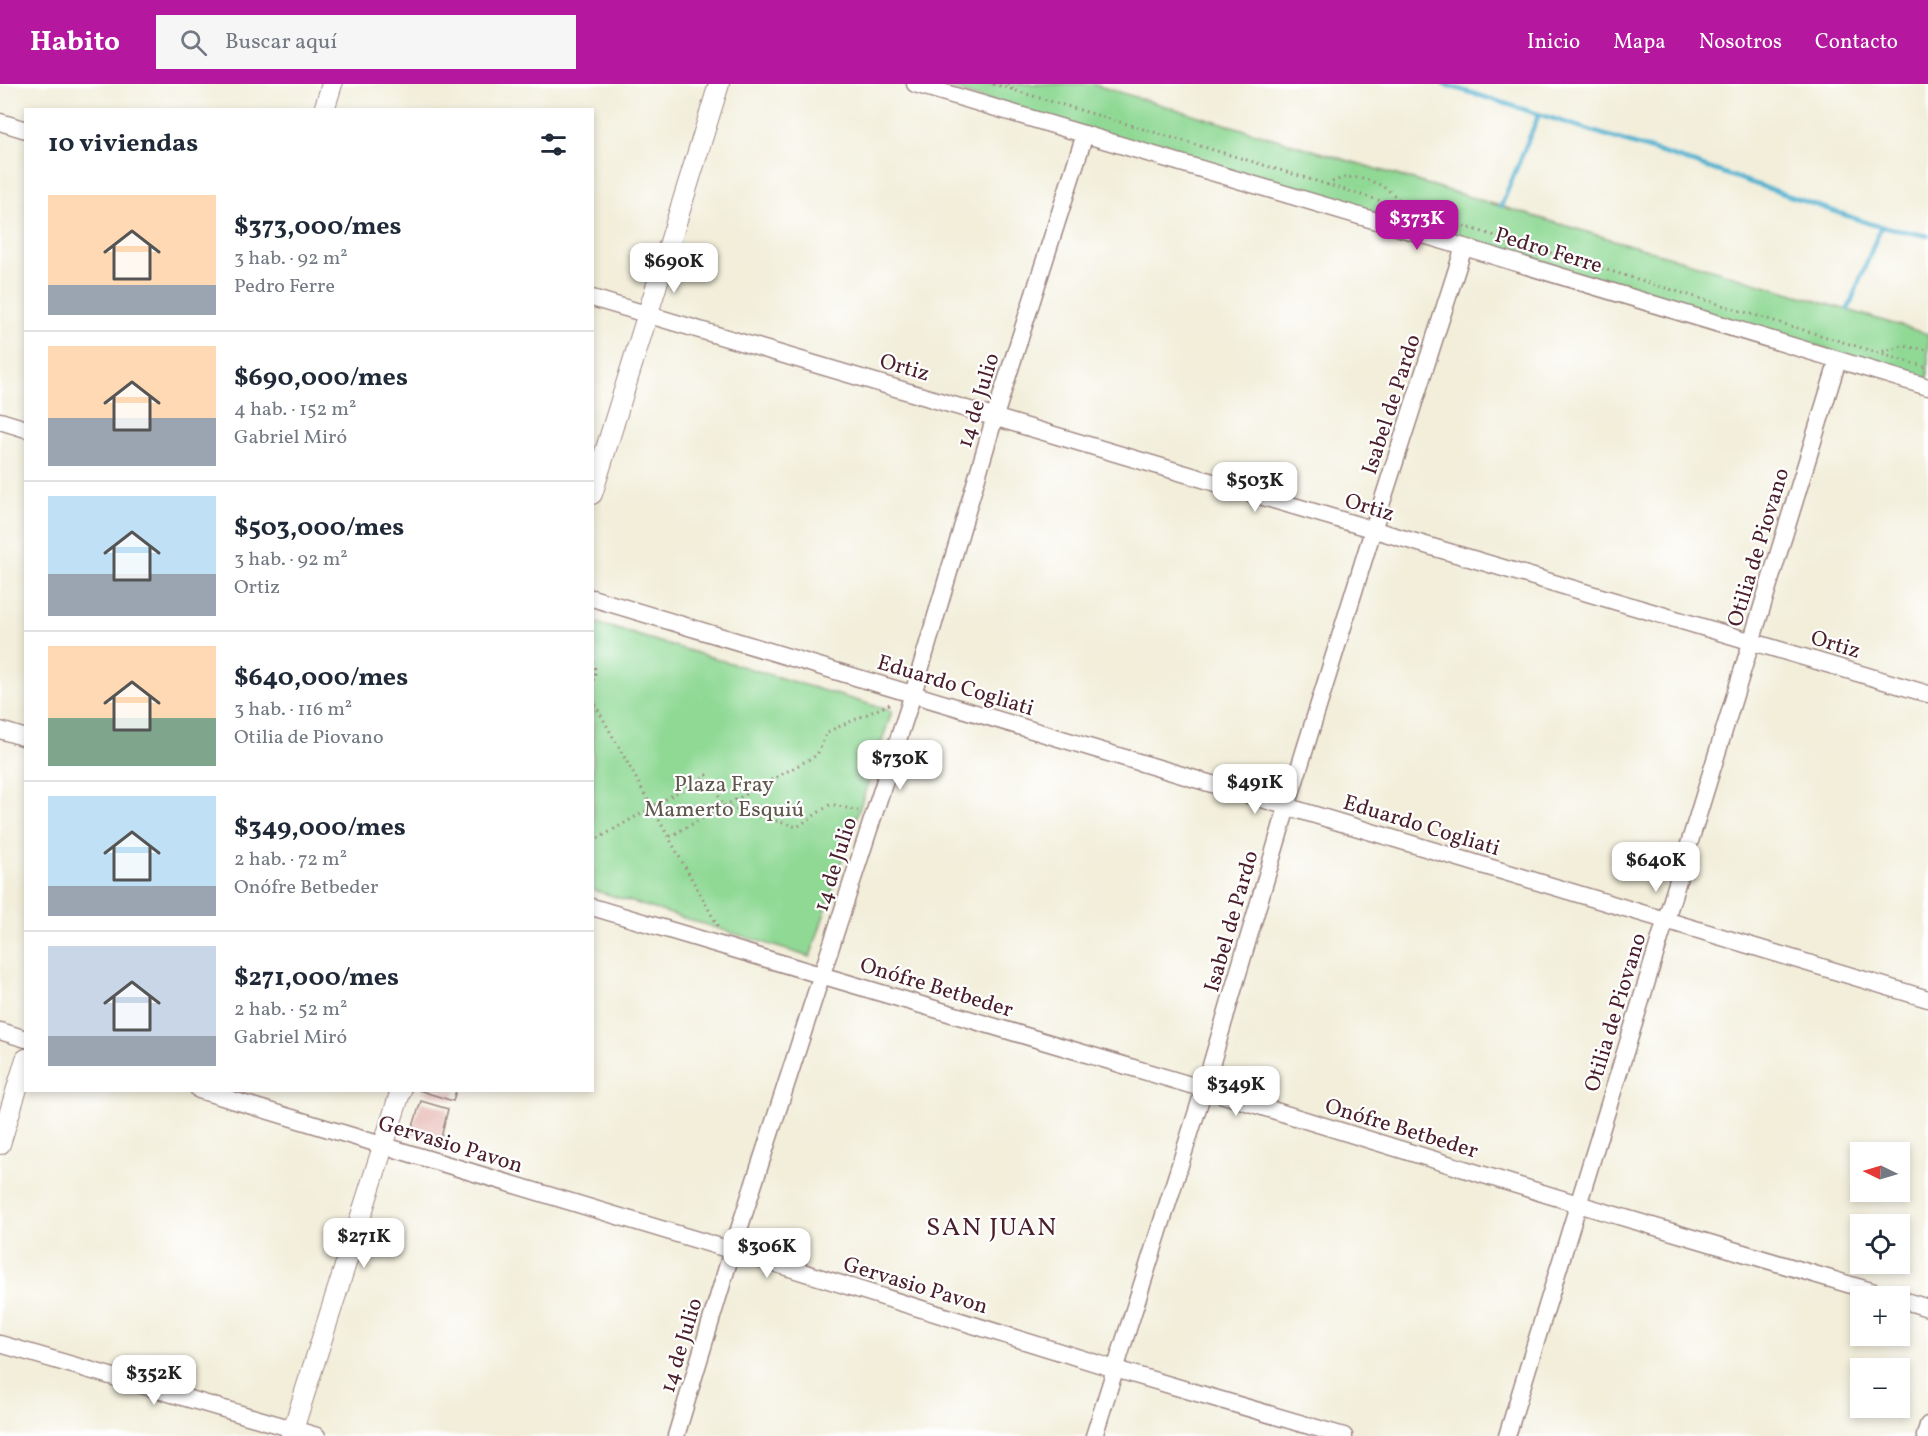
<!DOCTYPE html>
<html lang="es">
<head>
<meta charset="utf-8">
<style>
  body { margin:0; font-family:Vollkorn,serif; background:#f6f6f7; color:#1f2937; height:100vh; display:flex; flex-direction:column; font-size:22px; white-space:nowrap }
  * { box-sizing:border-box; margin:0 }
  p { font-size:20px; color:#747a83 }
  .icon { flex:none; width:33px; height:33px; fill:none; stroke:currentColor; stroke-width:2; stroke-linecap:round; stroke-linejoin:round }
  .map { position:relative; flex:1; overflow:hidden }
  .drawer { position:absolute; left:24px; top:24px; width:570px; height:984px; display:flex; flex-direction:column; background:#fff; border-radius:0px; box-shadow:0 3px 9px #0003 }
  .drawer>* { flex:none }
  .needle { width:39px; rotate:275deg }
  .buttons { position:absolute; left:1850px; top:1058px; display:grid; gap:12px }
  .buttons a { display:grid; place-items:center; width:60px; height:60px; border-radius:0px; background:#fff; box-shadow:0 3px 9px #0003; font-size:30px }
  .price { position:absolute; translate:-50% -51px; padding:0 14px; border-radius:12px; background:#fff; color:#222; font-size:20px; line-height:39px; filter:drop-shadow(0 2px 3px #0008) }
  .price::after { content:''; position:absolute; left:50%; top:36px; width:18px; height:14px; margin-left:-9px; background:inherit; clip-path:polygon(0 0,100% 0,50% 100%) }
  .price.active { background:#b5179e; color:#fff }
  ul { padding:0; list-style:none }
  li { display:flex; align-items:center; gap:18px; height:150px; padding:0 24px }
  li+li { border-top:2px solid #e0e1e3 }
  li span { display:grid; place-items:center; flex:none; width:168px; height:120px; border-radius:0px; color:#555 }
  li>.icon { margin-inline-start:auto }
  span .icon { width:72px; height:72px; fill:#fffc; stroke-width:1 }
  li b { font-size:26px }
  h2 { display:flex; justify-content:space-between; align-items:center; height:72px; padding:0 24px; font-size:26px }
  header { display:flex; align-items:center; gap:36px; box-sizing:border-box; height:84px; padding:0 30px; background:#b5179e; color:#fff }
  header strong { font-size:28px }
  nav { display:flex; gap:33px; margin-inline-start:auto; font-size:21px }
  .search { width:420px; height:54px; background:#f6f6f7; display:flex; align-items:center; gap:15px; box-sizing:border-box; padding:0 21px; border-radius:0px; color:#747a83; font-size:22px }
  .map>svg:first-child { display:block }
</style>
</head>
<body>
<header>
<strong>Habito</strong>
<div class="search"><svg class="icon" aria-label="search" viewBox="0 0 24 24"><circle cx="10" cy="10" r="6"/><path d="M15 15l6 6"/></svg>Buscar aquí</div>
<nav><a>Inicio</a><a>Mapa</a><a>Nosotros</a><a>Contacto</a></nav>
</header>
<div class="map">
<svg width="1928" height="1352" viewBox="0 0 1928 1352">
  <rect width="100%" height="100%" fill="#fff"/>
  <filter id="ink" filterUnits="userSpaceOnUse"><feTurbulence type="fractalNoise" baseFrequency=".0167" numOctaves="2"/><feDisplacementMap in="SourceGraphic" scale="12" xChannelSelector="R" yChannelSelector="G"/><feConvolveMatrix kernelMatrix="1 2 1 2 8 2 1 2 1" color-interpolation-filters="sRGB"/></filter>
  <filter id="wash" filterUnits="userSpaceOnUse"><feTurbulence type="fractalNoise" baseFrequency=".008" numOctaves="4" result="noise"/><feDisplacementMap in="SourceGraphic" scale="24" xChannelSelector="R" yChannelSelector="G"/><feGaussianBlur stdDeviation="1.35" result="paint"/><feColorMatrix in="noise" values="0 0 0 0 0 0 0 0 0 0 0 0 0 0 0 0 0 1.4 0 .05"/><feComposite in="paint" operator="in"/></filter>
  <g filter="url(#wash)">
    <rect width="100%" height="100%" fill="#f2eeda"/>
    <path fill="#90d995" stroke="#6d7c60" stroke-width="1.5" d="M934 0H1092L1928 250V295Z
      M593 538 892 627 810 873 593 806Z"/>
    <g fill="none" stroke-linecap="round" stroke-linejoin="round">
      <path stroke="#50b1cf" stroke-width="4.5" d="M1443 0 1694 79 1874 141 1928 152
        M1501 122 1539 30
        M1848 225 1881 143"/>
    </g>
    <g id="blocks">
      <path fill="#e2aca6" d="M418 1006H456L453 1017Z
        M421 1017 448 1025 440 1058 411 1049Z"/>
    </g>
  </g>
  <g filter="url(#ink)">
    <use href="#blocks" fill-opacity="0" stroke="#9e8682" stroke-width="1.5"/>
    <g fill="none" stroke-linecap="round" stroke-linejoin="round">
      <g stroke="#9e8682" stroke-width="19">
        <path id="minor" d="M915 0 1464 163 1928 303
          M0 38 26 46
          M592 214 1928 610
          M0 337 26 345
          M592 514 1928 915
          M0 646 26 654
          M592 823 1204 1005 1578 1120 1888 1212
          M0 947 26 955
          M199 1006 767 1177 1115 1285 1344 1352
          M1899 1215 1928 1224
          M0 1260 317 1352
          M676 1352 732 1167 913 610 995 332 1085 50
          M1094 1352 1204 1005 1287 723 1373 446 1464 163
          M1507 1352 1838 276
          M1925 1352 1928 1341"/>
      </g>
      <g stroke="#9e8682" stroke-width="22">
        <path id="tertiary" d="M324 26 332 0
          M592 410 719 0
          M0 1060 26 975
          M291 1352 401 1006"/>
      </g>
      <path stroke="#9e8682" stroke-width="3" stroke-dasharray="1.5 4.5" stroke-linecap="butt" d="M993 0 1247 76 1928 284
        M1008 0 1013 5
        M1327 101C1354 83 1390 100 1406 125
        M1877 269 1903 262 1928 266
        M592 578 596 587 592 599
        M592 615 719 844
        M724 722 817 671 827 648 890 620
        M724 722 797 743 831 720 858 727
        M592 752 599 754 707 691 724 722 669 753"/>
      <use href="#minor" stroke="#fff" stroke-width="16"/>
      <use href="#tertiary" stroke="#fff" stroke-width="20"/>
    </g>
  </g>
  <g text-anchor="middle" stroke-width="4.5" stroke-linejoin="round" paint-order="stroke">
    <g font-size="22" fill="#4a1f2b" stroke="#fff">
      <text transform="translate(1549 165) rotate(17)" y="8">Pedro Ferre</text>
      <text transform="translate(905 282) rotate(16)" y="8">Ortiz</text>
      <text transform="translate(977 316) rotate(-73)" y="8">14 de Julio</text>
      <text transform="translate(1390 320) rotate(-72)" y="8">Isabel de Pardo</text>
      <text transform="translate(1370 422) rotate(17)" y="8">Ortiz</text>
      <text transform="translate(1757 463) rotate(-73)" y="8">Otilia de Piovano</text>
      <text transform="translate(1836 559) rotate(17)" y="8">Ortiz</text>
      <text transform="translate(956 600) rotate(17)" y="8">Eduardo Cogliati</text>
      <text transform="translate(1422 740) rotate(17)" y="8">Eduardo Cogliati</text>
      <text transform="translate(834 780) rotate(-72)" y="8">14 de Julio</text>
      <text transform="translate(1230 837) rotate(-74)" y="8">Isabel de Pardo</text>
      <text transform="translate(937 902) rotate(17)" y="8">Onófre Betbeder</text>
      <text transform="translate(1614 928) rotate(-73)" y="8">Otilia de Piovano</text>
      <text transform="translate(1402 1043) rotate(17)" y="8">Onófre Betbeder</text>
      <text transform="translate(451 1059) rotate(17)" y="8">Gervasio Pavon</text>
      <text transform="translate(916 1200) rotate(17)" y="8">Gervasio Pavon</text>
      <text transform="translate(680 1261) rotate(-73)" y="8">14 de Julio</text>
    </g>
    <g font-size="22" fill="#5f574b" stroke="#fff">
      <text x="724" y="707">Plaza Fray<tspan x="724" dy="25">Mamerto Esquiú</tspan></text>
    </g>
    <g font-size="26" letter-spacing="1.5" fill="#4a1f2b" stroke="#fff">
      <text x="992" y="1151">SAN JUAN</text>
    </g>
  </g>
</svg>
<div class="buttons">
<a><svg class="needle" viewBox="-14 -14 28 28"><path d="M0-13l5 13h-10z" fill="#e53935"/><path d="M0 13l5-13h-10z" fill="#747a83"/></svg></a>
<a><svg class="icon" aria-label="locate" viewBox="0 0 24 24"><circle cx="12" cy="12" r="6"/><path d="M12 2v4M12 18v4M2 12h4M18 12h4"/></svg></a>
<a>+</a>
<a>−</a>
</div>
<b class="price active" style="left:1417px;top:167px">$373K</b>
<b class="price" style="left:674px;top:210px">$690K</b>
<b class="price" style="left:1255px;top:429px">$503K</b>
<b class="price" style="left:900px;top:707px">$730K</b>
<b class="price" style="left:1255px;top:731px">$491K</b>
<b class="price" style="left:1656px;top:809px">$640K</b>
<b class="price" style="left:1236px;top:1033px">$349K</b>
<b class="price" style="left:364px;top:1185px">$271K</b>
<b class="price" style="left:767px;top:1195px">$306K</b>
<b class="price" style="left:154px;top:1322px">$352K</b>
<section class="drawer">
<h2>10 viviendas<svg class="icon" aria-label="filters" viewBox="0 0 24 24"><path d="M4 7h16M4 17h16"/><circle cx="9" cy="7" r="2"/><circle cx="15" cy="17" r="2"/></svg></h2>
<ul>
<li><span style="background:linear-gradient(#ffd9b3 75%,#9aa5b1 0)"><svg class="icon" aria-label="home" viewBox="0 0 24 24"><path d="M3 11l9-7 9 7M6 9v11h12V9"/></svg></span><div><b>$373,000/mes</b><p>3 hab. · 92 m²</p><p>Pedro Ferre</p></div></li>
<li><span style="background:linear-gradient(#ffd9b3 60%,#9aa5b1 0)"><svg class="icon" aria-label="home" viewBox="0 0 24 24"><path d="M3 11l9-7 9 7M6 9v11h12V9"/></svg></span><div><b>$690,000/mes</b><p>4 hab. · 152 m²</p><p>Gabriel Miró</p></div></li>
<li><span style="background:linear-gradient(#bfe0f5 65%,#9aa5b1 0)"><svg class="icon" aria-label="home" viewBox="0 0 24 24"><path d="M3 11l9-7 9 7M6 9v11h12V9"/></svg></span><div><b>$503,000/mes</b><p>3 hab. · 92 m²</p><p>Ortiz</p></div></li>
<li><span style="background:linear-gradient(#ffd9b3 60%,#7fa58c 0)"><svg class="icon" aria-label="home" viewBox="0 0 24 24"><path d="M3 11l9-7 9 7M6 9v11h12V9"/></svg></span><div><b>$640,000/mes</b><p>3 hab. · 116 m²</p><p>Otilia de Piovano</p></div></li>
<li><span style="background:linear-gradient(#bfe0f5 75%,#9aa5b1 0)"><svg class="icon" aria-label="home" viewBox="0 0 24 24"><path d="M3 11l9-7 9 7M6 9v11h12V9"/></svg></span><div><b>$349,000/mes</b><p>2 hab. · 72 m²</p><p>Onófre Betbeder</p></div></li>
<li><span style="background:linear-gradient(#c9d6e8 75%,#9aa5b1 0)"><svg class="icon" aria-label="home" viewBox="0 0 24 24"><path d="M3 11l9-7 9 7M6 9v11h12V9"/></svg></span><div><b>$271,000/mes</b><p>2 hab. · 52 m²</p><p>Gabriel Miró</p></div></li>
</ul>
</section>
</div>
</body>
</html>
